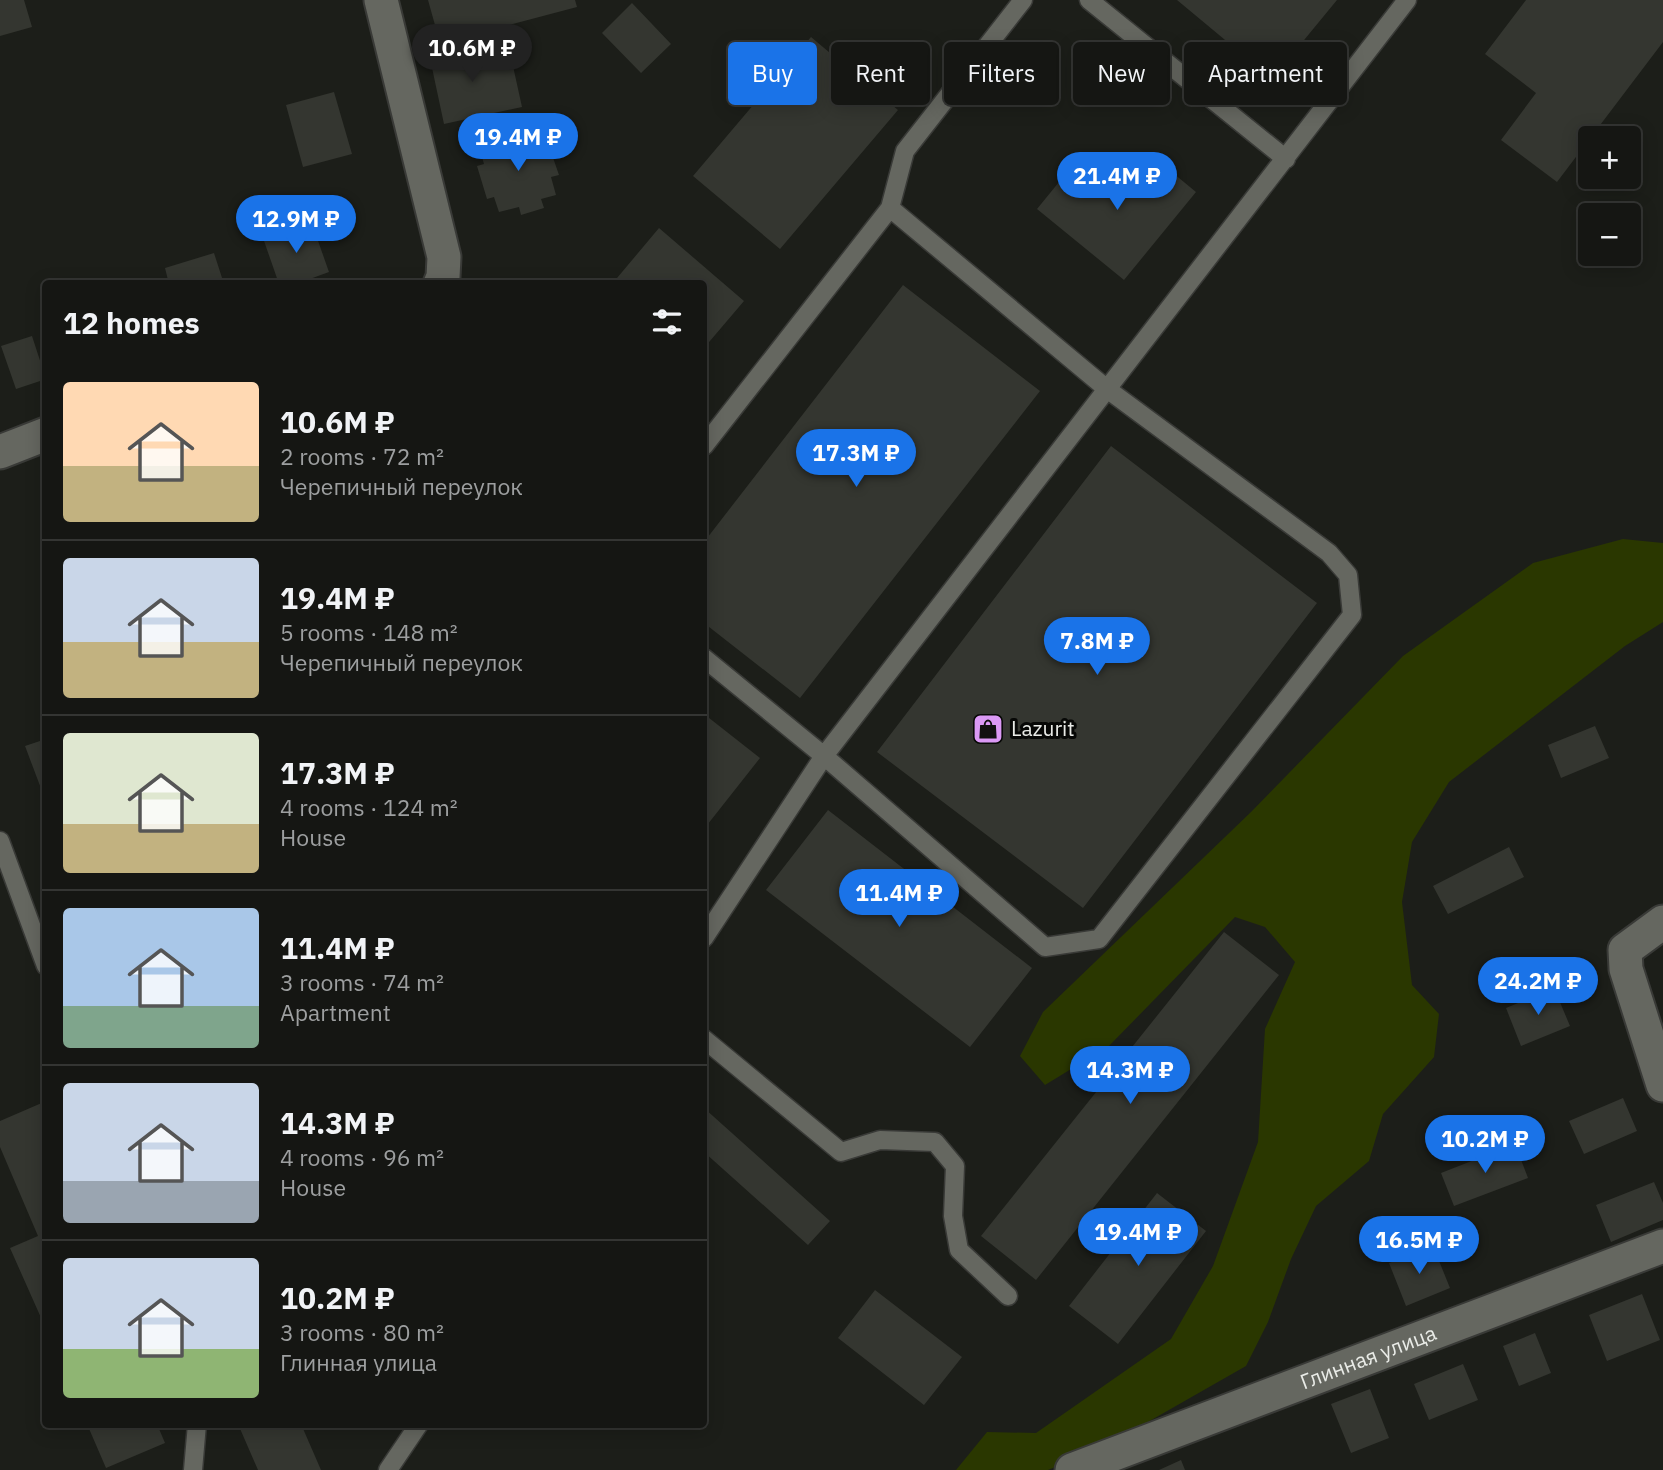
<!DOCTYPE html>
<html lang="en">
<head>
<meta charset="utf-8">
<style>
  body { margin:0; font-family:"IBM Plex Sans",sans-serif; background:#1e1f1c; color:#f1f3f6; height:100vh; display:flex; flex-direction:column; font-size:26px; white-space:nowrap }
  * { box-sizing:border-box; margin:0 }
  p { font-size:23px; color:#9d9fa0 }
  .icon { flex:none; width:38px; height:38px; fill:none; stroke:currentColor; stroke-width:2; stroke-linecap:round; stroke-linejoin:round }
  .map { position:relative; flex:1; overflow:hidden }
  .details { position:absolute; left:42px; top:280px; width:665px; height:1148px; display:flex; flex-direction:column; background:#151613; border-radius:7px; box-shadow:0 4px 18px #0003,0 0 0 2px #343533 }
  .details>* { flex:none }
  .top-card { position:absolute; left:728px; top:42px; width:665px; height:63px; display:flex; gap:14px }
  .buttons { position:absolute; left:1578px; top:126px; display:grid; gap:14px }
  .buttons a { display:grid; place-items:center; width:63px; height:63px; border-radius:7px; background:#151613; box-shadow:0 4px 18px #0003,0 0 0 2px #343533; font-size:35px }
  .price { position:absolute; translate:-50% -60px; padding:0 16px; border-radius:24px; background:#1a73e8; color:#fff; font-size:23px; line-height:46px; filter:drop-shadow(0 2px 4px #0008) }
  .price::after { content:''; position:absolute; left:50%; top:42px; width:21px; height:16px; margin-left:-10px; background:inherit; clip-path:polygon(0 0,100% 0,50% 100%) }
  .price.selected { background:#222; color:#fff }
  ul { padding:0; list-style:none }
  li { display:flex; align-items:center; gap:21px; height:175px; padding:0 21px }
  li+li { border-top:2px solid #343533 }
  li span { display:grid; place-items:center; flex:none; width:196px; height:140px; border-radius:7px; color:#555 }
  li>.icon { margin-inline-start:auto }
  span .icon { width:84px; height:84px; fill:#fffc; stroke-width:1 }
  li b { font-size:30px }
  h2 { display:flex; justify-content:space-between; align-items:center; height:84px; padding:0 21px; font-size:30px }
  .tag { padding:0 24px; border-radius:7px; background:#151613; box-shadow:0 4px 18px #0003,0 0 0 2px #343533; font-size:24px; line-height:63px }
  .tag.selected { background:#1a73e8; color:#fff }
  .map>svg:first-child { display:block }
</style>
</head>
<body>
<div class="map">
<svg width="1663" height="1470" viewBox="0 0 1663 1470">
  <rect width="100%" height="100%" fill="#1c1e19"/>
  <path fill="#2a3700" d="M1623 539 1663 543V622L1625 646 1449 782 1412 842 1402 902 1412 985 1439 1014 1434 1057 1383 1114 1369 1161 1316 1206 1291 1259 1268 1322 1246 1366 1104 1447 1048 1470H956L987 1432 1036 1433 1171 1339 1213 1266 1258 1142 1265 1029 1295 962 1265 927 1235 917 1109 1046 1045 1085 1020 1056 1043 1012 1251 812 1403 656 1533 563Z"/>
  <path fill="#343630" d="M0 0H24L32 27 0 36Z
    M428 0H575L577 7 440 43Z
    M1177 0H1337L1272 79Z
    M1526 0H1663V42L1557 182 1501 140 1536 93 1485 54Z
    M632 3 671 44 641 73 602 33Z
    M811 37 898 110 780 249 693 176Z
    M462 41 468 66 511 57 522 107 444 124 428 49Z
    M334 92 352 154 303 167 286 105Z
    M535 129 541 148 549 146 559 175 551 177 556 195 541 199 544 208 521 215 519 207 499 212 494 197 487 199 477 166 484 164 479 147Z
    M1156 159 1196 192 1124 280 1037 209 1077 160 1112 189 1126 173 1137 182Z
    M311 221 329 272 296 284H279L263 238Z
    M659 228 744 301 704 348V284H612Z
    M214 253 224 284H169L165 268Z
    M903 285 1040 391 800 698 704 623V542Z
    M32 336 46 379 16 389 1 346Z
    M1111 446 1317 603 1083 908 877 752Z
    M704 714 760 758 704 829Z
    M1595 726 1609 758 1561 778 1548 745Z
    M46 739V799H45L25 746Z
    M828 810 1032 968 970 1047 766 890Z
    M1509 847 1524 877 1448 914 1433 886Z
    M1224 932 1279 975 1036 1280 981 1236Z
    M1554 988 1570 1026 1521 1046 1506 1008Z
    M1623 1098 1637 1131 1584 1154 1569 1121Z
    M44 1102 46 1107V1329L10 1248 38 1236 0 1147V1121Z
    M704 1108 830 1221 808 1245 704 1152Z
    M1515 1144 1528 1178 1454 1206 1441 1173Z
    M1654 1182 1663 1203V1220L1611 1242 1596 1205Z
    M1157 1193 1206 1231 1118 1344 1069 1306Z
    M1433 1246 1450 1288 1406 1306 1389 1263Z
    M875 1290 962 1357 924 1405 838 1338Z
    M1642 1294 1660 1340 1607 1361 1589 1315Z
    M1535 1333 1551 1373 1519 1386 1503 1346Z
    M1463 1364 1478 1400 1429 1420 1414 1384Z
    M1370 1389 1389 1438 1351 1453 1331 1404Z
    M87 1424H157L165 1443 106 1468Z
    M238 1424H301L321 1470H258Z
    M1181 1460 1185 1470H1159Z"/>
  <g fill="none" stroke-linecap="round" stroke-linejoin="round">
    <g stroke="#393a37" stroke-width="21">
      <path id="service" d="M1089 0 1286 159
        M704 446 890 208 905 151 1023 0
        M704 658 824 756 1045 947 1099 939 1352 615 1348 575 1329 553 1107 389 890 208
        M0 841 46 966
        M704 938 824 756 1407 0
        M704 1039 841 1152 880 1140 935 1142 955 1166 953 1216 959 1250 1008 1296
        M193 1470 197 1424
        M388 1470 419 1424"/>
    </g>
    <g stroke="#393a37" stroke-width="37">
      <g id="minor">
        <path d="M381 0 444 257 443 277 440 284"/>
        <path d="M0 452 46 434"/>
        <path d="M1663 922 1625 950 1626 969 1663 1085"/>
        <path id="s1" d="M1072 1470 1663 1246"/>
      </g>
    </g>
    <use href="#service" stroke="#656760" stroke-width="18"/>
    <use href="#minor" stroke="#656760" stroke-width="33"/>
  </g>
  <defs>
    <g id="shop-square" transform="scale(1.575)"><rect x="-9" y="-9" width="18" height="18" rx="4" fill="#db99f5" stroke="#070806"/><path d="M-5-2.5h2.3a2.7 3.5 0 0 1 5.4 0H5L5.5 6h-11ZM-1.5-2.5h3a1.5 2.3 0 0 0-3 0Z" fill="#111"/></g>
  </defs>
  <g fill-rule="evenodd">
    <use href="#shop-square" x="988" y="729"/>
  </g>
  <g text-anchor="middle" stroke-width="6" stroke-linejoin="round" paint-order="stroke">
    <g font-size="21" fill="#e9ebe7" stroke="#070806" text-anchor="start">
      <text x="1011" y="736">Lazurit</text>
    </g>
    <g font-size="21" fill="#e9ebe7" stroke="#070806">
      <text dy="7" stroke="none"><textPath href="#s1" startOffset="317">Глинная улица</textPath></text>
    </g>
  </g>
</svg>
<div class="buttons">
<a>+</a>
<a>−</a>
</div>
<b class="price selected" style="left:472px;top:84px">10.6M ₽</b>
<b class="price" style="left:518px;top:173px">19.4M ₽</b>
<b class="price" style="left:1117px;top:212px">21.4M ₽</b>
<b class="price" style="left:296px;top:255px">12.9M ₽</b>
<b class="price" style="left:856px;top:489px">17.3M ₽</b>
<b class="price" style="left:1097px;top:677px">7.8M ₽</b>
<b class="price" style="left:899px;top:929px">11.4M ₽</b>
<b class="price" style="left:1538px;top:1017px">24.2M ₽</b>
<b class="price" style="left:1130px;top:1106px">14.3M ₽</b>
<b class="price" style="left:1485px;top:1175px">10.2M ₽</b>
<b class="price" style="left:1138px;top:1268px">19.4M ₽</b>
<b class="price" style="left:1419px;top:1276px">16.5M ₽</b>
<div class="top-card">
<a class="tag selected">Buy</a>
<a class="tag">Rent</a>
<a class="tag">Filters</a>
<a class="tag">New</a>
<a class="tag">Apartment</a>
</div>
<section class="details">
<h2>12 homes<svg class="icon" aria-label="filters" viewBox="0 0 24 24"><path d="M4 7h16M4 17h16"/><circle cx="9" cy="7" r="2"/><circle cx="15" cy="17" r="2"/></svg></h2>
<ul>
<li><span style="background:linear-gradient(#ffd9b3 60%,#c2b280 0)"><svg class="icon" aria-label="home" viewBox="0 0 24 24"><path d="M3 11l9-7 9 7M6 9v11h12V9"/></svg></span><div><b>10.6M ₽</b><p>2 rooms · 72 m²</p><p>Черепичный переулок</p></div></li>
<li><span style="background:linear-gradient(#c9d6e8 60%,#c2b280 0)"><svg class="icon" aria-label="home" viewBox="0 0 24 24"><path d="M3 11l9-7 9 7M6 9v11h12V9"/></svg></span><div><b>19.4M ₽</b><p>5 rooms · 148 m²</p><p>Черепичный переулок</p></div></li>
<li><span style="background:linear-gradient(#dfe7d0 65%,#c2b280 0)"><svg class="icon" aria-label="home" viewBox="0 0 24 24"><path d="M3 11l9-7 9 7M6 9v11h12V9"/></svg></span><div><b>17.3M ₽</b><p>4 rooms · 124 m²</p><p>House</p></div></li>
<li><span style="background:linear-gradient(#a9c7e8 70%,#7fa58c 0)"><svg class="icon" aria-label="home" viewBox="0 0 24 24"><path d="M3 11l9-7 9 7M6 9v11h12V9"/></svg></span><div><b>11.4M ₽</b><p>3 rooms · 74 m²</p><p>Apartment</p></div></li>
<li><span style="background:linear-gradient(#c9d6e8 70%,#9aa5b1 0)"><svg class="icon" aria-label="home" viewBox="0 0 24 24"><path d="M3 11l9-7 9 7M6 9v11h12V9"/></svg></span><div><b>14.3M ₽</b><p>4 rooms · 96 m²</p><p>House</p></div></li>
<li><span style="background:linear-gradient(#c9d6e8 65%,#8fb573 0)"><svg class="icon" aria-label="home" viewBox="0 0 24 24"><path d="M3 11l9-7 9 7M6 9v11h12V9"/></svg></span><div><b>10.2M ₽</b><p>3 rooms · 80 m²</p><p>Глинная улица</p></div></li>
</ul>
</section>
</div>
</body>
</html>
